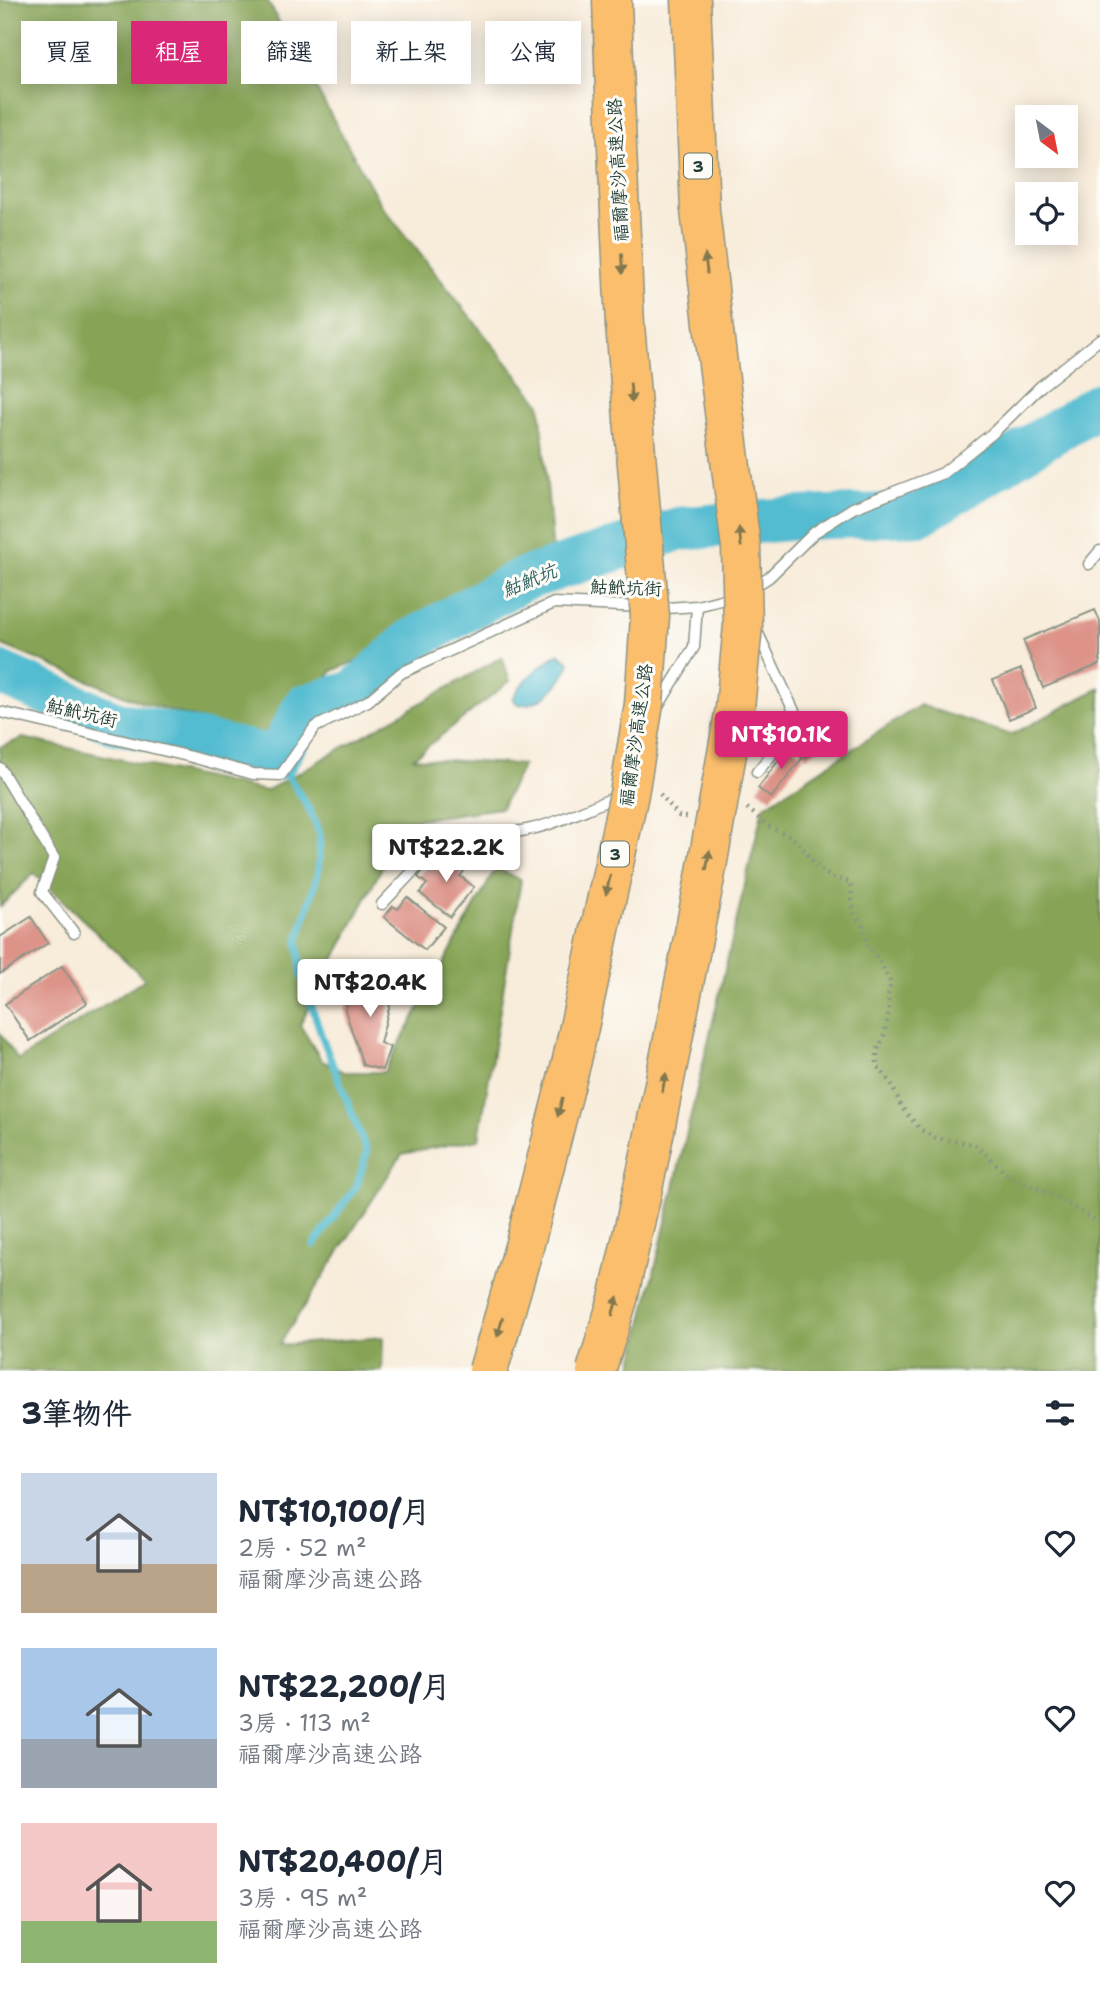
<!DOCTYPE html>
<html lang="zh-TW">
<head>
<meta charset="utf-8">
<style>
  body { margin:0; font-family:"Shantell Sans","LXGW WenKai TC",sans-serif; background:#f2f2f3; color:#1f2937; height:100vh; display:flex; flex-direction:column; font-size:26px; white-space:nowrap }
  * { box-sizing:border-box; margin:0 }
  p { font-size:23px; color:#747a83 }
  .icon { flex:none; width:38px; height:38px; fill:none; stroke:currentColor; stroke-width:2; stroke-linecap:round; stroke-linejoin:round }
  .map { position:relative; height:1371px; overflow:hidden }
  .details { display:flex; flex-direction:column; background:#fff; flex:1 }
  .details>* { flex:none }
  .hud { position:absolute; left:21px; top:21px; width:700px; height:63px; display:flex; gap:14px }
  .needle { width:46px; rotate:148deg }
  .controls { position:absolute; left:1015px; top:105px; display:grid; gap:14px }
  .controls a { display:grid; place-items:center; width:63px; height:63px; border-radius:0px; background:#fff; box-shadow:0 4px 18px #0003; font-size:35px }
  .price { position:absolute; translate:-50% -60px; padding:0 16px; border-radius:7px; background:#fff; color:#222; font-size:23px; line-height:46px; filter:drop-shadow(0 2px 4px #0008) }
  .price::after { content:''; position:absolute; left:50%; top:42px; width:21px; height:16px; margin-left:-10px; background:inherit; clip-path:polygon(0 0,100% 0,50% 100%) }
  .price.selected { background:#db2777; color:#fff }
  ul { padding:0; list-style:none }
  li { display:flex; align-items:center; gap:21px; height:175px; padding:0 21px }
  li span { display:grid; place-items:center; flex:none; width:196px; height:140px; border-radius:0px; color:#555 }
  li>.icon { margin-inline-start:auto }
  span .icon { width:84px; height:84px; fill:#fffc; stroke-width:1 }
  li b { font-size:30px }
  h2 { display:flex; justify-content:space-between; align-items:center; height:84px; padding:0 21px; font-size:30px }
  .tag { padding:0 24px; border-radius:0px; background:#fff; box-shadow:0 4px 18px #0003; font-size:24px; line-height:63px }
  .tag.selected { background:#db2777; color:#fff }
  .map>svg:first-child { display:block }
</style>
</head>
<body>
<div class="map">
<svg width="1100" height="1371" viewBox="0 0 1100 1371">
  <rect width="100%" height="100%" fill="#fdfcf7"/>
  <filter id="ink" filterUnits="userSpaceOnUse"><feTurbulence type="fractalNoise" baseFrequency=".0143" numOctaves="2"/><feDisplacementMap in="SourceGraphic" scale="14" xChannelSelector="R" yChannelSelector="G"/><feConvolveMatrix kernelMatrix="1 2 1 2 8 2 1 2 1" color-interpolation-filters="sRGB"/></filter>
  <filter id="wash" filterUnits="userSpaceOnUse"><feTurbulence type="fractalNoise" baseFrequency=".00686" numOctaves="4" result="noise"/><feDisplacementMap in="SourceGraphic" scale="28" xChannelSelector="R" yChannelSelector="G"/><feGaussianBlur stdDeviation="1.57" result="paint"/><feColorMatrix in="noise" values="0 0 0 0 0 0 0 0 0 0 0 0 0 0 0 0 0 1.4 0 .05"/><feComposite in="paint" operator="in"/></filter>
  <g filter="url(#wash)">
    <rect width="100%" height="100%" fill="#f8ecda"/>
    <path fill="#87a456" stroke="#537045" stroke-width="2" d="M0 0H267L381 205 540 404 555 577 332 671 287 744 140 702 0 644Z
      M502 657 510 681 413 758 523 765 501 808 406 821 300 1025 322 1061 344 1072H384L496 868 521 880 479 1139 402 1154 279 1345 383 1337 382 1371H0V1033L18 1060 145 979 34 873 0 907V747L23 738 266 791Z
      M1100 688V1371H631L763 807 920 705 1011 735Z"/>
    <path fill="#53bcd0" stroke="#397c82" stroke-width="2" d="M559 653 570 663C561 684 542 707 518 704L513 699C523 678 541 666 559 653Z"/>
    <g fill="none" stroke-linecap="round" stroke-linejoin="round">
      <path stroke="#53bcd0" stroke-width="7" d="M277 758 309 809 320 835 318 873 298 941 301 974 322 1037 367 1152 357 1185 314 1245"/>
      <path stroke="#53bcd0" stroke-width="44" d="M0 673 113 722 277 758 305 706 354 692 411 641 521 580 679 529 799 518 920 514 1100 404"/>
    </g>
    <g id="blocks">
      <path fill="#dd9388" d="M1095 610 1100 621V664L1043 688 1023 640Z
        M1021 669 1036 708 1009 719 993 680Z
        M823 723 834 738 806 757 796 741Z
        M790 745 804 756 771 798 758 788Z
        M452 852 469 865 460 876 474 887 450 917 420 893 427 884 418 877 430 862 438 869Z
        M407 897 444 927 425 950 384 917 393 906 398 909Z
        M31 917 48 943 0 974V937Z
        M62 966 87 1003 30 1041 5 1004Z
        M358 975 395 985 380 1043 390 1047 382 1070 363 1065 345 1010Z"/>
    </g>
  </g>
  <g filter="url(#ink)">
    <use href="#blocks" fill-opacity="0" stroke="#8c9487" stroke-width="2"/>
    <g fill="none" stroke-linecap="round" stroke-linejoin="round">
      <g stroke="#8c9487" stroke-width="13">
        <path id="lane" d="M1089 564 1100 551
          M750 589 769 577 815 532 853 508 943 473 993 433 1041 386 1100 339
          M756 629 799 722 757 772
          M659 705 694 647 697 606
          M0 712 192 757 253 774 281 775 315 727 368 701 401 673 554 603 666 608 697 606 736 596
          M0 768 54 858 42 892 74 933
          M382 904 436 847C460 830 493 836 521 831 553 826 584 809 614 798L617 793"/>
      </g>
      <g stroke="#8c9487" stroke-width="41">
        <path id="highway" d="M612 0 616 125 625 325
          M691 0 700 210 714 332"/>
      </g>
      <path stroke="#8c9487" stroke-width="4.5" stroke-dasharray="2 5" stroke-linecap="butt" d="M660 794 679 816 687 817
        M747 808 768 826 790 836 800 845 819 869 833 878 850 882 854 913 864 927 868 946 880 962 891 983 888 996 889 1013 884 1035 877 1052V1066L891 1083 902 1108 920 1129 935 1138 974 1144 1009 1176 1052 1195 1100 1223"/>
      <use href="#lane" stroke="#fff" stroke-width="10"/>
      <use href="#highway" stroke="#fabe6d" stroke-width="38"/>
      <g stroke="#8c9487" stroke-width="41" stroke-linecap="butt">
        <path id="highway-bridge" d="M488 1371 524 1247 572 1060 629 794 644 704 650 616 625 325
          M596 1371 618 1299 648 1165 705 878 735 708 743 625 741 547 714 332"/>
      </g>
      <use href="#highway-bridge" stroke="#fabe6d" stroke-width="38"/>
    </g>
    <defs><path id="oneway-solid" d="M-6-.8H1V-3.2L6.5 0L1 3.2V.8H-6Z" transform="scale(1.75)"/></defs>
    <g fill="#82774e">
      <use href="#oneway-solid" transform="translate(622 264) rotate(87)"/>
      <use href="#oneway-solid" transform="translate(706 264) rotate(-97)"/>
      <use href="#oneway-solid" transform="translate(631 393) rotate(85)"/>
      <use href="#oneway-solid" transform="translate(740 537) rotate(-97)"/>
      <use href="#oneway-solid" transform="translate(708 860) rotate(-80)"/>
      <use href="#oneway-solid" transform="translate(608 885) rotate(103)"/>
      <use href="#oneway-solid" transform="translate(664 1083) rotate(-79)"/>
      <use href="#oneway-solid" transform="translate(560 1107) rotate(104)"/>
      <use href="#oneway-solid" transform="translate(615 1306) rotate(-74)"/>
      <use href="#oneway-solid" transform="translate(500 1327) rotate(106)"/>
    </g>
  </g>
  <g text-anchor="middle" stroke-width="6" stroke-linejoin="round" paint-order="stroke">
    <g fill="#fdfcf7" stroke="#62766e" stroke-width="2">
      <rect x="684" y="153.5" width="28" height="25" rx="5"/>
      <rect x="601" y="841.5" width="28" height="25" rx="5"/>
    </g>
    <g font-size="16" font-weight="bold" fill="#1f3d34">
      <text x="698" y="172">3</text>
      <text x="615" y="860">3</text>
    </g>
    <g font-size="18" fill="#1f3d34" stroke="#fdfcf7">
      <text transform="translate(618 170) rotate(-93)" y="6">福爾摩沙高速公路</text>
      <text transform="translate(626 588) rotate(2)" y="6">鮕鮘坑街</text>
      <text transform="translate(82 713) rotate(13)" y="6">鮕鮘坑街</text>
      <text transform="translate(636 735) rotate(-82)" y="6">福爾摩沙高速公路</text>
    </g>
    <g font-size="19" font-style="italic" fill="#2f6363" stroke="#fdfcf7">
      <text transform="translate(529 580) rotate(-22)" y="7">鮕鮘坑</text>
    </g>
  </g>
</svg>
<div class="controls">
<a><svg class="needle" viewBox="-14 -14 28 28"><path d="M0-13l5 13h-10z" fill="#e53935"/><path d="M0 13l5-13h-10z" fill="#747a83"/></svg></a>
<a><svg class="icon" aria-label="locate" viewBox="0 0 24 24"><circle cx="12" cy="12" r="6"/><path d="M12 2v4M12 18v4M2 12h4M18 12h4"/></svg></a>
</div>
<b class="price selected" style="left:781px;top:771px">NT$10.1K</b>
<b class="price" style="left:446px;top:884px">NT$22.2K</b>
<b class="price" style="left:370px;top:1019px">NT$20.4K</b>
<div class="hud">
<a class="tag">買屋</a>
<a class="tag selected">租屋</a>
<a class="tag">篩選</a>
<a class="tag">新上架</a>
<a class="tag">公寓</a>
</div>
</div>
<section class="details">
<h2>3筆物件<svg class="icon" aria-label="filters" viewBox="0 0 24 24"><path d="M4 7h16M4 17h16"/><circle cx="9" cy="7" r="2"/><circle cx="15" cy="17" r="2"/></svg></h2>
<ul>
<li><span style="background:linear-gradient(#c9d6e8 65%,#b9a48a 0)"><svg class="icon" aria-label="home" viewBox="0 0 24 24"><path d="M3 11l9-7 9 7M6 9v11h12V9"/></svg></span><div><b>NT$10,100/月</b><p>2房 · 52 m²</p><p>福爾摩沙高速公路</p></div><svg class="icon" aria-label="heart" viewBox="0 0 24 24"><path d="M12 20l-8-8c-3-5 5-10 8-4 3-6 11-1 8 4z"/></svg></li>
<li><span style="background:linear-gradient(#a9c7e8 65%,#9aa5b1 0)"><svg class="icon" aria-label="home" viewBox="0 0 24 24"><path d="M3 11l9-7 9 7M6 9v11h12V9"/></svg></span><div><b>NT$22,200/月</b><p>3房 · 113 m²</p><p>福爾摩沙高速公路</p></div><svg class="icon" aria-label="heart" viewBox="0 0 24 24"><path d="M12 20l-8-8c-3-5 5-10 8-4 3-6 11-1 8 4z"/></svg></li>
<li><span style="background:linear-gradient(#f6c9c9 70%,#8fb573 0)"><svg class="icon" aria-label="home" viewBox="0 0 24 24"><path d="M3 11l9-7 9 7M6 9v11h12V9"/></svg></span><div><b>NT$20,400/月</b><p>3房 · 95 m²</p><p>福爾摩沙高速公路</p></div><svg class="icon" aria-label="heart" viewBox="0 0 24 24"><path d="M12 20l-8-8c-3-5 5-10 8-4 3-6 11-1 8 4z"/></svg></li>
</ul>
</section>
</body>
</html>
